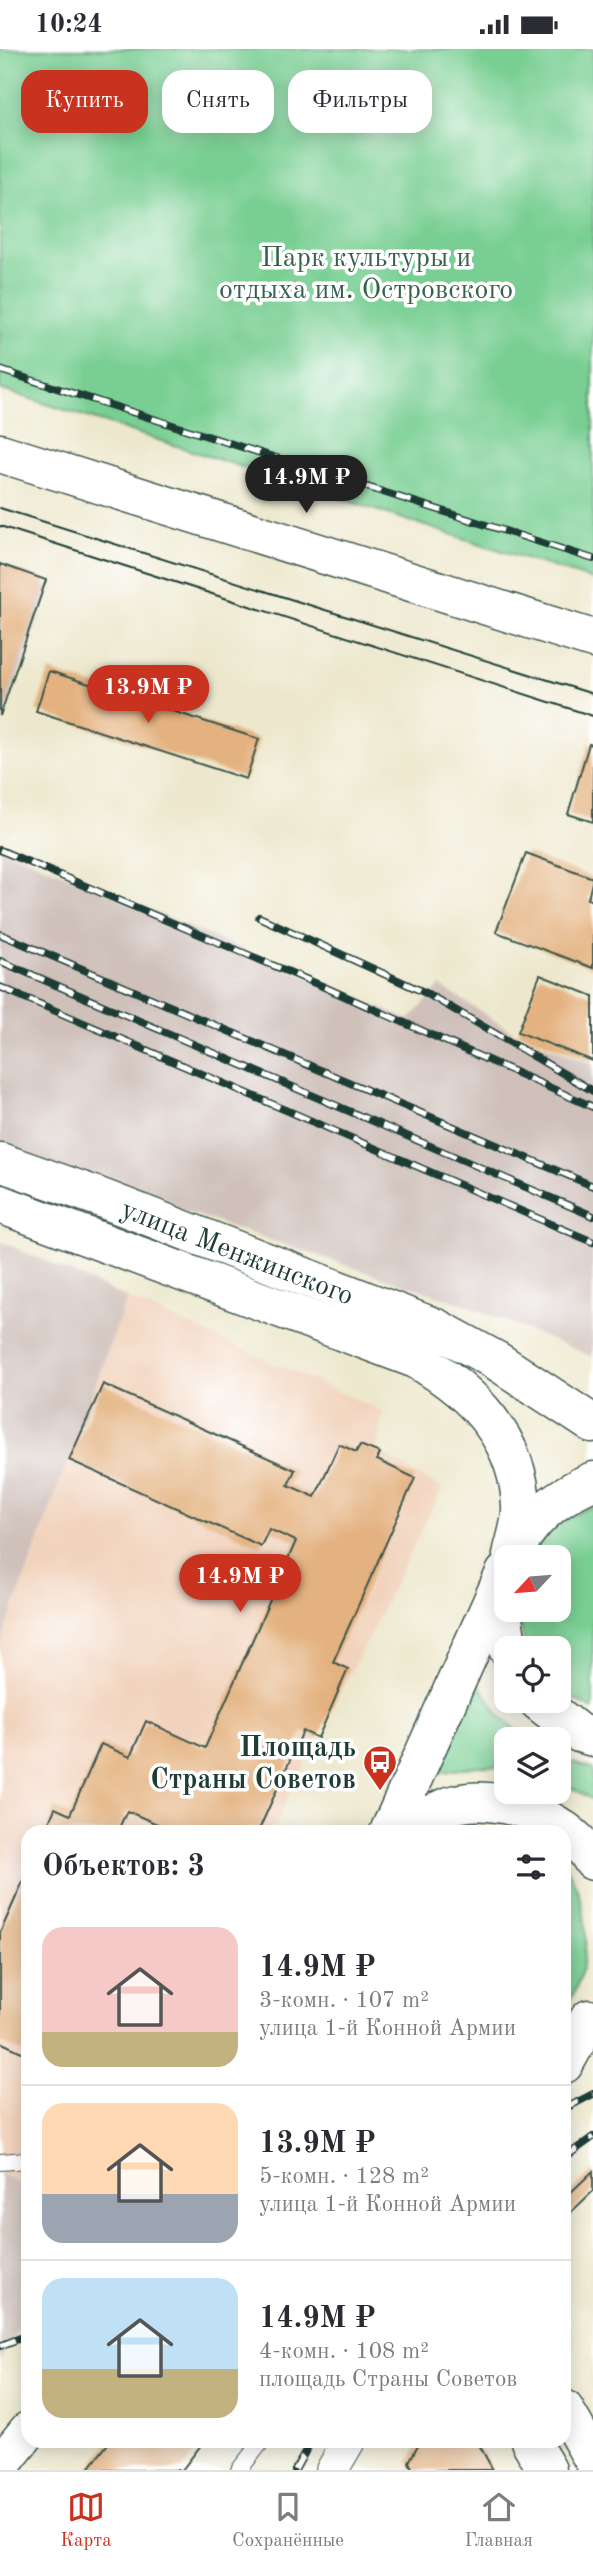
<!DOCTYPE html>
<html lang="ru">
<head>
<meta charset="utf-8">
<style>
  body { margin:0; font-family:"Old Standard TT",serif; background:#f2f2f3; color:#2b2b33; height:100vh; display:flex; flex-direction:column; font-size:26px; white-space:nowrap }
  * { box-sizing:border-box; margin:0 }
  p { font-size:23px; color:#7c7c81 }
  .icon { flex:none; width:38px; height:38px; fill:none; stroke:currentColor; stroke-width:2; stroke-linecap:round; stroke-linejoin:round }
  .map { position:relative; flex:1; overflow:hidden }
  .details { position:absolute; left:21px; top:1776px; width:550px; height:623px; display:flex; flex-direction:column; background:#fff; border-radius:21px; box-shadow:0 4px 18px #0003 }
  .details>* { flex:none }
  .banner { position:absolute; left:21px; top:21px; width:551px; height:63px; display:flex; gap:14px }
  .needle { width:46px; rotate:244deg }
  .controls { position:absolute; left:494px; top:1496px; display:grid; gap:14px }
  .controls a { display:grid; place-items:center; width:77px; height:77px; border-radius:14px; background:#fff; box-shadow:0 4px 18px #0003; font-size:35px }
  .price { position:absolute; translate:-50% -60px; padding:0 16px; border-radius:24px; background:#c8321e; color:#fff; font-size:23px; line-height:46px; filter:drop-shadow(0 2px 4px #0008) }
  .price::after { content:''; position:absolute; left:50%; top:42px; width:21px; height:16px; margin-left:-10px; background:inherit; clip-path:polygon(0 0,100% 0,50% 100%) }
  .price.active { background:#222; color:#fff }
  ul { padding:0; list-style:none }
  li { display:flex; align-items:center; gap:21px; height:175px; padding:0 21px }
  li+li { border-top:2px solid #e1e1e2 }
  li span { display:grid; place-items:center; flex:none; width:196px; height:140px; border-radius:21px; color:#555 }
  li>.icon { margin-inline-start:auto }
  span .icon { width:84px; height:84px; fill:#fffc; stroke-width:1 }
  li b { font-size:30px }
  h2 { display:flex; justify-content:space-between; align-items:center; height:84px; padding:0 21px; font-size:30px }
  .pill { padding:0 24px; border-radius:21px; background:#fff; box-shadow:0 4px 18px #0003; font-size:24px; line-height:63px }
  .pill.active { background:#c8321e; color:#fff }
  .status { display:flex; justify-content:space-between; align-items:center; height:49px; padding:0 35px; background:#fff; direction:ltr }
  .status svg { height:19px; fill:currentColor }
  .tab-bar { display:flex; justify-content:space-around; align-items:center; height:98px; border-top:2px solid #e1e1e2; background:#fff; font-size:19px; color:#7c7c81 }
  .tab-bar a { display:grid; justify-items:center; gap:4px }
  .tab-bar .active { color:#c8321e }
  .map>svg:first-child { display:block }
</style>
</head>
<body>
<div class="status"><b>10:24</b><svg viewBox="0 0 49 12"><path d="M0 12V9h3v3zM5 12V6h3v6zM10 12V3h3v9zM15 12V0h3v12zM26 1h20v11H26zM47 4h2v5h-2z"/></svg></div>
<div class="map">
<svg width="593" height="2421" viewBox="0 0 593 2421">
  <rect width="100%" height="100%" fill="#fff"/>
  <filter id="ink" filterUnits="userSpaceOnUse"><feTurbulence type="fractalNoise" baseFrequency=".0143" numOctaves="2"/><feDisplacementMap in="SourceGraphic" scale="14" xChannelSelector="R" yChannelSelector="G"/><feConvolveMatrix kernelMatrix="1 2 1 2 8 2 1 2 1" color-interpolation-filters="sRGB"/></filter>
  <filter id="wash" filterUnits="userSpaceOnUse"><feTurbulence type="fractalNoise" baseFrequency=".00686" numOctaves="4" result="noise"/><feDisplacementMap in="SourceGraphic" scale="28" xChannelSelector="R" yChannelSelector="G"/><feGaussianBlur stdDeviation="1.57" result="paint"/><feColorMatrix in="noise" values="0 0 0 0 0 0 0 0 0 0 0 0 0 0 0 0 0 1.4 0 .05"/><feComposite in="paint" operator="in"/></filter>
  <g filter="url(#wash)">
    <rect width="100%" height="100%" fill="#ede8cd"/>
    <path fill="#f2d4be" d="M127 1249 383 1362 376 1401 442 1440 271 1783H28V2138L0 2125V1597Z"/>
    <path fill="#cfc0ba" d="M0 523 49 538 0 680Z
      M0 798 409 971 440 937 513 983 593 1015V1308L469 1257 0 1101Z
      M0 1192 127 1249 0 1597Z
      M0 2125 28 2138V2263L0 2312Z"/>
    <path fill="#79cf93" stroke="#4c8664" stroke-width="2" d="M0 0H593V531L0 340Z
      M593 1458V1660L558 1642V1600L526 1599 517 1561H558V1508H530C547 1484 564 1467 593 1458Z
      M477 1633 500 1666 527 1690H506V1718L478 1717 438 1724Z
      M558 1709 593 1720V1751L558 1731Z
      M564 1815C593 1858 593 1917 564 1962Z"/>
    <g id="blocks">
      <path fill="#e4b280" d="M0 515 46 531 0 667Z
        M49 622 259 690 246 730 36 662Z
        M589 695 593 696V773L568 765Z
        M526 804 593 829 588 850 593 852V919L496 883Z
        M540 926 593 947V1012L518 983Z
        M103 1335 295 1421 288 1436 315 1448 339 1395 356 1403 360 1396 380 1404 377 1411 415 1429 333 1613 348 1620 318 1689 303 1682 258 1783H167L169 1780 127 1762 117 1783H45L55 1759 70 1766 101 1695 130 1708 146 1672 205 1699 296 1492 269 1480 261 1497 69 1411Z
        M28 1821V2006L0 1993V1884Z
        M593 2122V2142L564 2170V2150Z
        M110 2392H204L182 2421H88Z
        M420 2392H477L493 2421H413L409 2413Z"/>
    </g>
  </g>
  <g filter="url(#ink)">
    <use href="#blocks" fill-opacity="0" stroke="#3e574b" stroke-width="2"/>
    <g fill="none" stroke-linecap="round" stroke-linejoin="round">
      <g stroke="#3e574b" stroke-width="18">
        <path id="lane" d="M0 2113 28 2111
          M239 2421 262 2392"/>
      </g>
      <g stroke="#3e574b" stroke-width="34">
        <path id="street" d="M332 2421 349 2392"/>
      </g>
      <g stroke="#3e574b" stroke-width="41">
        <path id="secondary" d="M0 404 593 590
          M389 1783 505 1524
          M408 1783C419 1776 432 1764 444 1759 492 1739 568 1768 593 1812
          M564 2015 589 1970
          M564 2360 593 2410
          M530 2392 547 2421
          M0 2417 28 2382"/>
      </g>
      <g stroke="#3e574b" stroke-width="41">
        <g id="primary">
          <path id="s1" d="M0 1113 96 1147 436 1279 497 1312 593 1375"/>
          <path d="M0 1155 416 1310C472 1342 519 1389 521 1458 522 1473 515 1491 512 1506"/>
          <path d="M517 1497C534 1466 560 1446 593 1432"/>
          <path d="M506 1529 501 1558 508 1600"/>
          <path d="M538 1652 579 1684 593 1688"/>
        </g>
      </g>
      <use href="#lane" stroke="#fff" stroke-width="16"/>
      <use href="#street" stroke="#fff" stroke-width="32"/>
      <use href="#secondary" stroke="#fff" stroke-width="38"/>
      <use href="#primary" stroke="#fff" stroke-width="38"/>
      <path stroke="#1f3d34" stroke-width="2" d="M0 459 593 645
        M0 477 593 667"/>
      <g stroke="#1f3d34" stroke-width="8">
        <path id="rail" d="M0 321 593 510
          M0 801 322 937 593 1058
          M259 868 426 944 593 1042
          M0 885 593 1137
          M0 912 593 1167
          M0 938 593 1193
          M564 2060 593 2045
          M564 2109 593 2088
          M0 2297 28 2286
          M295 2421 311 2392"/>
      </g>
      <use href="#rail" stroke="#fff" stroke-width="5" stroke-dasharray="16" stroke-linecap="butt"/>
    </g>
  </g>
  <defs>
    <g id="bus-pin" transform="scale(1.75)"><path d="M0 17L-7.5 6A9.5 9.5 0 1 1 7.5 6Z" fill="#c8321e" stroke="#fff"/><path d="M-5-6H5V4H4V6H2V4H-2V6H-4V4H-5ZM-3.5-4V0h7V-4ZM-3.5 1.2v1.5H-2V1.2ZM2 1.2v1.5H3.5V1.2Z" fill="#fff"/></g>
  </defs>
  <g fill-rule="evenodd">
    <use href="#bus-pin" x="380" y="1713"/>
  </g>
  <g text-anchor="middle" stroke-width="7" stroke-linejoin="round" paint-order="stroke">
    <g font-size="28" fill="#36624c" stroke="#fff">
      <text x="366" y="217">Парк культуры и<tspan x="366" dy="32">отдыха им. Островского</tspan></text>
    </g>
    <g font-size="28" fill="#1f3d34" stroke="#fff">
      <text dy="10" stroke="none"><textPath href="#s1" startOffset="254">улица Менжинского</textPath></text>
    </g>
    <g font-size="28" font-weight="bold" fill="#1f3d34" stroke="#fff" text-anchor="end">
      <text x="356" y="1707">Площадь<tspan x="356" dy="32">Страны Советов</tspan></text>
    </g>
  </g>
</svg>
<div class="controls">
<a><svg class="needle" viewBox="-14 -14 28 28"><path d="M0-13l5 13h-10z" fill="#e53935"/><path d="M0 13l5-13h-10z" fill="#7c7c81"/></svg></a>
<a><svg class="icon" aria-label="locate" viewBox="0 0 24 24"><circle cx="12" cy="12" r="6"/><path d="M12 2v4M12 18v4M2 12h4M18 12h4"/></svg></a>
<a><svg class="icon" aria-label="layers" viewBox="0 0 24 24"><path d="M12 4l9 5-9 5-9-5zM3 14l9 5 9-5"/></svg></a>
</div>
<b class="price active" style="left:306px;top:466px">14.9M ₽</b>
<b class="price" style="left:148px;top:676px">13.9M ₽</b>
<b class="price" style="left:240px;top:1565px">14.9M ₽</b>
<div class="banner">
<a class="pill active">Купить</a>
<a class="pill">Снять</a>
<a class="pill">Фильтры</a>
</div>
<section class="details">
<h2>Объектов: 3<svg class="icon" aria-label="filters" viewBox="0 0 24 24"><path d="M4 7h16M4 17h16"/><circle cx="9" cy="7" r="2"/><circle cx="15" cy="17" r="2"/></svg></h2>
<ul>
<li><span style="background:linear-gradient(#f6c9c9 75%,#c2b280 0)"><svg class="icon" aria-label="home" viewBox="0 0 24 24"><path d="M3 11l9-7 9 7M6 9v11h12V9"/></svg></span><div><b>14.9M ₽</b><p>3-комн. · 107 m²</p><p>улица 1-й Конной Армии</p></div></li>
<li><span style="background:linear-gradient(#ffd9b3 65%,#9aa5b1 0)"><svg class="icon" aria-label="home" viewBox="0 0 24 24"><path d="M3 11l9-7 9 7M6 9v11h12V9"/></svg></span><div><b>13.9M ₽</b><p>5-комн. · 128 m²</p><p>улица 1-й Конной Армии</p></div></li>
<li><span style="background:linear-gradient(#bfe0f5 65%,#c2b280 0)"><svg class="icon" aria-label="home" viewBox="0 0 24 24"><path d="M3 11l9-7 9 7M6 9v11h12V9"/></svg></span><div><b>14.9M ₽</b><p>4-комн. · 108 m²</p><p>площадь Страны Советов</p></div></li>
</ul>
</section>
</div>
<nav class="tab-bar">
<a class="active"><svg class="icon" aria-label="map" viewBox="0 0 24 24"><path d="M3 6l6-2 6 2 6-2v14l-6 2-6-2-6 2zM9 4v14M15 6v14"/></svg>Карта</a>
<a><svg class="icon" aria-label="saved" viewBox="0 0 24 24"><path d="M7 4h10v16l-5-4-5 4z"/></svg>Сохранённые</a>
<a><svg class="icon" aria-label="home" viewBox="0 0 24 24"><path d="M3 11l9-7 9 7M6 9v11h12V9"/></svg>Главная</a>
</nav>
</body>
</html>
